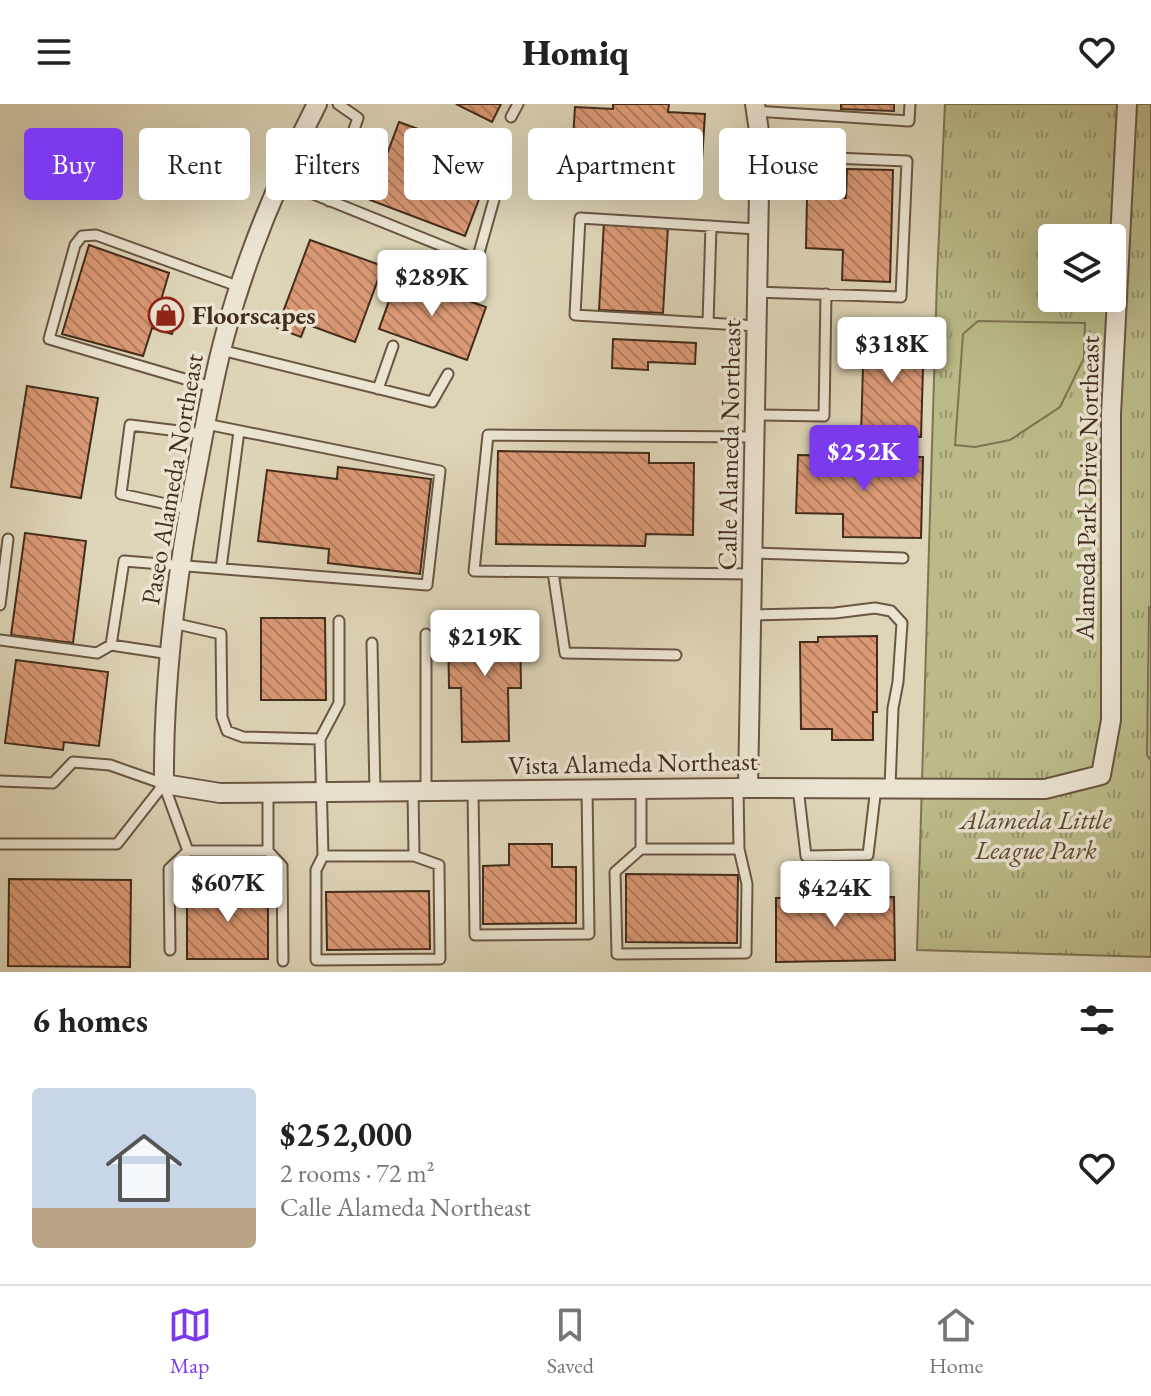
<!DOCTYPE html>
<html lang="en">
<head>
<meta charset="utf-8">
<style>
  body { margin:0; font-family:"EB Garamond",serif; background:#f6f6f6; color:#222; height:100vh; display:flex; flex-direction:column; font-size:30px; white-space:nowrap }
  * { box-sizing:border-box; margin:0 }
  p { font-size:26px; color:#767676 }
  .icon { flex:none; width:44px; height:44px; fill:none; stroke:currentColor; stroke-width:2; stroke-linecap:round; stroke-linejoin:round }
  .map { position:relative; height:868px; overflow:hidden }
  .drawer { display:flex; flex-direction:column; background:#fff; flex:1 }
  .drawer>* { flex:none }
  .banner { position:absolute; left:24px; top:24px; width:1104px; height:72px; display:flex; gap:16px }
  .controls { position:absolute; left:1038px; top:120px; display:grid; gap:16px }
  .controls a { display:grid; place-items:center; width:88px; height:88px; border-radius:8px; background:#fff; box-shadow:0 8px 32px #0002; font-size:40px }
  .price { position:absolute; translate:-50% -68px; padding:0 18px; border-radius:8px; background:#fff; color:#222; font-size:26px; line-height:52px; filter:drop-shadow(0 2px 4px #0008) }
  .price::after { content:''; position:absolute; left:50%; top:48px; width:24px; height:18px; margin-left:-12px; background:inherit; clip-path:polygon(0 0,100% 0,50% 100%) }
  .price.current { background:#7c3aed; color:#fff }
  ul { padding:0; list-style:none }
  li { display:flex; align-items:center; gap:24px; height:200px; padding:0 32px }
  li span { display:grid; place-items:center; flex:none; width:224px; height:160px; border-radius:8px; color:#555 }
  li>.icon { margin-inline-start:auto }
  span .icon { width:96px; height:96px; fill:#fffc; stroke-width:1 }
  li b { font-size:34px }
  h2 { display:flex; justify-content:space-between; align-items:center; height:96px; padding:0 32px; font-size:34px }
  .pill { padding:0 28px; border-radius:8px; background:#fff; box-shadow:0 8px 32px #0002; font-size:28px; line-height:72px }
  .pill.current { background:#7c3aed; color:#fff }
  header { display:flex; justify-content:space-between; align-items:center; height:104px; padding:0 32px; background:#fff; font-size:36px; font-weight:800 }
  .tabs { display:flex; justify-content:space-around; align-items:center; height:112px; border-top:2px solid #e0e0e0; background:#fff; font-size:22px; color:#767676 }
  .tabs a { display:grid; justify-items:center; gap:4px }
  .tabs .current { color:#7c3aed }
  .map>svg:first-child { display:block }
</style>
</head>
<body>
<header><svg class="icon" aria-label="menu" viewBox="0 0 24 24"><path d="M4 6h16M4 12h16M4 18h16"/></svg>Homiq<svg class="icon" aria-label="heart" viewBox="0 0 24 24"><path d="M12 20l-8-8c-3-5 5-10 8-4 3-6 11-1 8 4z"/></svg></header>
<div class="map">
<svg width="1151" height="868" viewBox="0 0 1151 868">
  <defs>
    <pattern id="grass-tufts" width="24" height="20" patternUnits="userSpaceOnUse" patternTransform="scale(2)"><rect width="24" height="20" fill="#babb89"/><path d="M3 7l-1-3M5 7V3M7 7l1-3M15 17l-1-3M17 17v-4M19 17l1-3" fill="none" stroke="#99986f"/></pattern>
    <pattern id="building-back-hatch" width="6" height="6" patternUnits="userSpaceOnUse" patternTransform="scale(2)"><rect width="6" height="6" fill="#db9975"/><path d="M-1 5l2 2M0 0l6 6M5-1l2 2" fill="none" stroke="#b37d5f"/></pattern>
  </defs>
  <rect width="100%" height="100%" fill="#ded5b8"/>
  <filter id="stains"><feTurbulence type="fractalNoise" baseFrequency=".0025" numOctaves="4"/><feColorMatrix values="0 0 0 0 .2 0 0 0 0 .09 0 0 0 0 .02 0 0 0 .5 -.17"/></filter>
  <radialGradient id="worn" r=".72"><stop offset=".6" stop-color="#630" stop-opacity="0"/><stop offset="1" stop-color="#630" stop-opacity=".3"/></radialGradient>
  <path fill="url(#grass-tufts)" stroke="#7e7452" stroke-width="2" fill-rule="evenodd" d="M945 0H1151V853L917 846 937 174ZM1052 134H1112V194H1052Z"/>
  <path fill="#babb89" stroke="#7e7452" stroke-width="2" d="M978 217 1085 219 1084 254 1060 303 1010 336 975 343 955 341 963 230Z
    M1149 503H1151V657L1147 651Z"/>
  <path fill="url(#building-back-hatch)" stroke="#432c1b" stroke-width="2" d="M456 0H501L492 18Z
    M613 0H669L668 8 705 10 700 88 541 78 543 48 572 50 575 3 613 5Z
    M841 0H894V7L841 5Z
    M399 18 495 53 465 132 370 96Z
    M847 65 893 66 890 178 842 176 843 146 806 144 807 93 846 94Z
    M604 118 668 122 663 209 599 206Z
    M310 136 383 162 355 238 306 220 301 233 277 224Z
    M89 141 169 169 161 196 181 203 172 230 152 224 143 252 62 230Z
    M398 172 486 203 467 256 379 225Z
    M864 228 924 230 921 333 861 332Z
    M613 235 696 239 695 260 648 258V266L612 264Z
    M27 282 98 294 81 394 11 383Z
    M498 347 649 349V359H694L693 431 646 430 645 442 496 440Z
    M798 351 923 353 921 434 843 433V410L796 409Z
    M338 363 431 375 420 470 328 459 329 445 258 437 267 366 337 375Z
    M25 429 86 437 73 539 11 531Z
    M261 514H325L326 596H261Z
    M520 522 521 584H508L509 637 462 638 461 584H449L448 523Z
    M877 532V608H873V636H832V625H801L800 538H818V533Z
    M16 556 108 568 99 642 64 638 63 646 5 639Z
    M509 740H552V763H576V819L483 820V762L509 761Z
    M626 770 738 771 737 839 626 838Z
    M9 775 131 776 130 863 8 862Z
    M187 785H268V855H187Z
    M429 787 430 845 327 846 326 788Z
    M894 793 895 856 776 858V794Z"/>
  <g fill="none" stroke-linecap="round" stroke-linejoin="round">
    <g stroke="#6a5642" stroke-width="13">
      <path id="lane" d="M756 7 909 17 910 0
        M511 13 518 0
        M281 77 477 156 502 67
        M329 97 358 14 338 0
        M757 188 901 193 907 57 759 51
        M708 219 711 122
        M757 222 575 211 580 114 757 125
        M221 246 432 298 448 270
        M212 283 49 235 75 141 82 132 96 131 240 183
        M378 285 393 242
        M755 311 824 312 826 190
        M189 405 121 390 130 321 203 330
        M753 449 903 454
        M221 464 239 327
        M553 468 565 549 676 551
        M752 470 474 467 488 331 755 333
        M0 501 8 435
        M752 511 835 509 875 504 891 507 902 519 898 578 893 604 890 683
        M173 519 221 530 222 613 227 627 243 633 320 635 323 752H414L413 687
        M426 530V687
        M0 536 97 549 111 541 170 550
        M372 539 375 688
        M111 541 124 457 427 481 440 367 206 320
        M320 635 339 599V517
        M0 677 53 679 73 658 110 661 164 680
        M164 681 188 747H268V689
        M798 684 806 752 868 751 876 683
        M641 685V745L615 768 617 850 746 849 747 780 739 745 738 684
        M473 687 475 831 589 830 587 686
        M0 740H117L164 680
        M641 745H739
        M268 747 282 762 283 857
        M323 752 316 766V856L440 855 439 761 414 752
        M170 846 169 765 188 747"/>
    </g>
    <g stroke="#6a5642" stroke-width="22">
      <path id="street" d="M317 0C280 72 246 153 225 231 211 282 203 334 193 385 175 483 163 581 164 680L220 689 738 684 1045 685 1101 671 1111 616V310L1127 0
        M748 684 760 34 755 0"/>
    </g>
    <use href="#lane" stroke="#eae4d1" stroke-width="9"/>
    <use href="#street" stroke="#eae4d1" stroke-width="18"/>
  </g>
  <defs>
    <g id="shop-ring" transform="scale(1.8)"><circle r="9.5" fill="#eae4d1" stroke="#8f2418" stroke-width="1.5"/><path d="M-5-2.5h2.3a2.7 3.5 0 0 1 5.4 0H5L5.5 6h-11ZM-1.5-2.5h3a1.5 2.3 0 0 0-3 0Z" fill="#8f2418"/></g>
  </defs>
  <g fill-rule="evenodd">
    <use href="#shop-ring" x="166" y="211"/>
  </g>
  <g text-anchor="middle" stroke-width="7" stroke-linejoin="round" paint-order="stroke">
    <g font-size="26" font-weight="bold" fill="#432c1b" stroke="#eae4d1" text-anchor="start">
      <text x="192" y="220">Floorscapes</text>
    </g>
    <g font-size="26" fill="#432c1b" stroke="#eae4d1">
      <text transform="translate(729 341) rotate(-89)" y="9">Calle Alameda Northeast</text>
      <text transform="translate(172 375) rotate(-80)" y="9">Paseo Alameda Northeast</text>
      <text transform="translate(1087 384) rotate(-89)" y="9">Alameda Park Drive Northeast</text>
      <text transform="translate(633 659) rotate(-1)" y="9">Vista Alameda Northeast</text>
    </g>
    <g font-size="26" font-style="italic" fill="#5b4931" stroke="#eae4d1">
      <text x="1036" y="725">Alameda Little<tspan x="1036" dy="30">League Park</tspan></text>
    </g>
  </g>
  <rect width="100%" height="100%" filter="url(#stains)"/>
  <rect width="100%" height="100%" fill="url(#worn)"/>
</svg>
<div class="controls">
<a><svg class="icon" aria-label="layers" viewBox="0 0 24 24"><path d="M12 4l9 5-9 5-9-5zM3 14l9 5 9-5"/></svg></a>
</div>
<b class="price" style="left:432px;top:214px">$289K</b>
<b class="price" style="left:892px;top:281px">$318K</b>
<b class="price current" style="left:864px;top:389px">$252K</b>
<b class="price" style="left:485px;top:574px">$219K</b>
<b class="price" style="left:228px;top:820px">$607K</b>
<b class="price" style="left:835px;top:825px">$424K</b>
<div class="banner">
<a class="pill current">Buy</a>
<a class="pill">Rent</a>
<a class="pill">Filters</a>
<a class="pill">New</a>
<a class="pill">Apartment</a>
<a class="pill">House</a>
</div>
</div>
<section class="drawer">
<h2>6 homes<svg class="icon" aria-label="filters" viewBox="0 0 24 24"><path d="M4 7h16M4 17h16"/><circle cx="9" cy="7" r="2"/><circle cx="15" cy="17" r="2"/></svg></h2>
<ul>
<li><span style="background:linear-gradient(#c9d6e8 75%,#b9a48a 0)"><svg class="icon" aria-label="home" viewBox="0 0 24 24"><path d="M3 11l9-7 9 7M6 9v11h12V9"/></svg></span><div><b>$252,000</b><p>2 rooms · 72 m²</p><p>Calle Alameda Northeast</p></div><svg class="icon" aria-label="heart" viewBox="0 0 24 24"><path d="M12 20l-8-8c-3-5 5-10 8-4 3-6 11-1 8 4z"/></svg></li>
</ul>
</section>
<nav class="tabs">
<a class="current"><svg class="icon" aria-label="map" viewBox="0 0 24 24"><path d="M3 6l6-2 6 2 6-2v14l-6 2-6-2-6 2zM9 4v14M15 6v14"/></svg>Map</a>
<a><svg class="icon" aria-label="saved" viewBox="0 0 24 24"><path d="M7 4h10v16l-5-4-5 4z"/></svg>Saved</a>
<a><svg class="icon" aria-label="home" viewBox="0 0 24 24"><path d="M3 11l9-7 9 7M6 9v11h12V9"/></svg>Home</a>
</nav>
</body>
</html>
